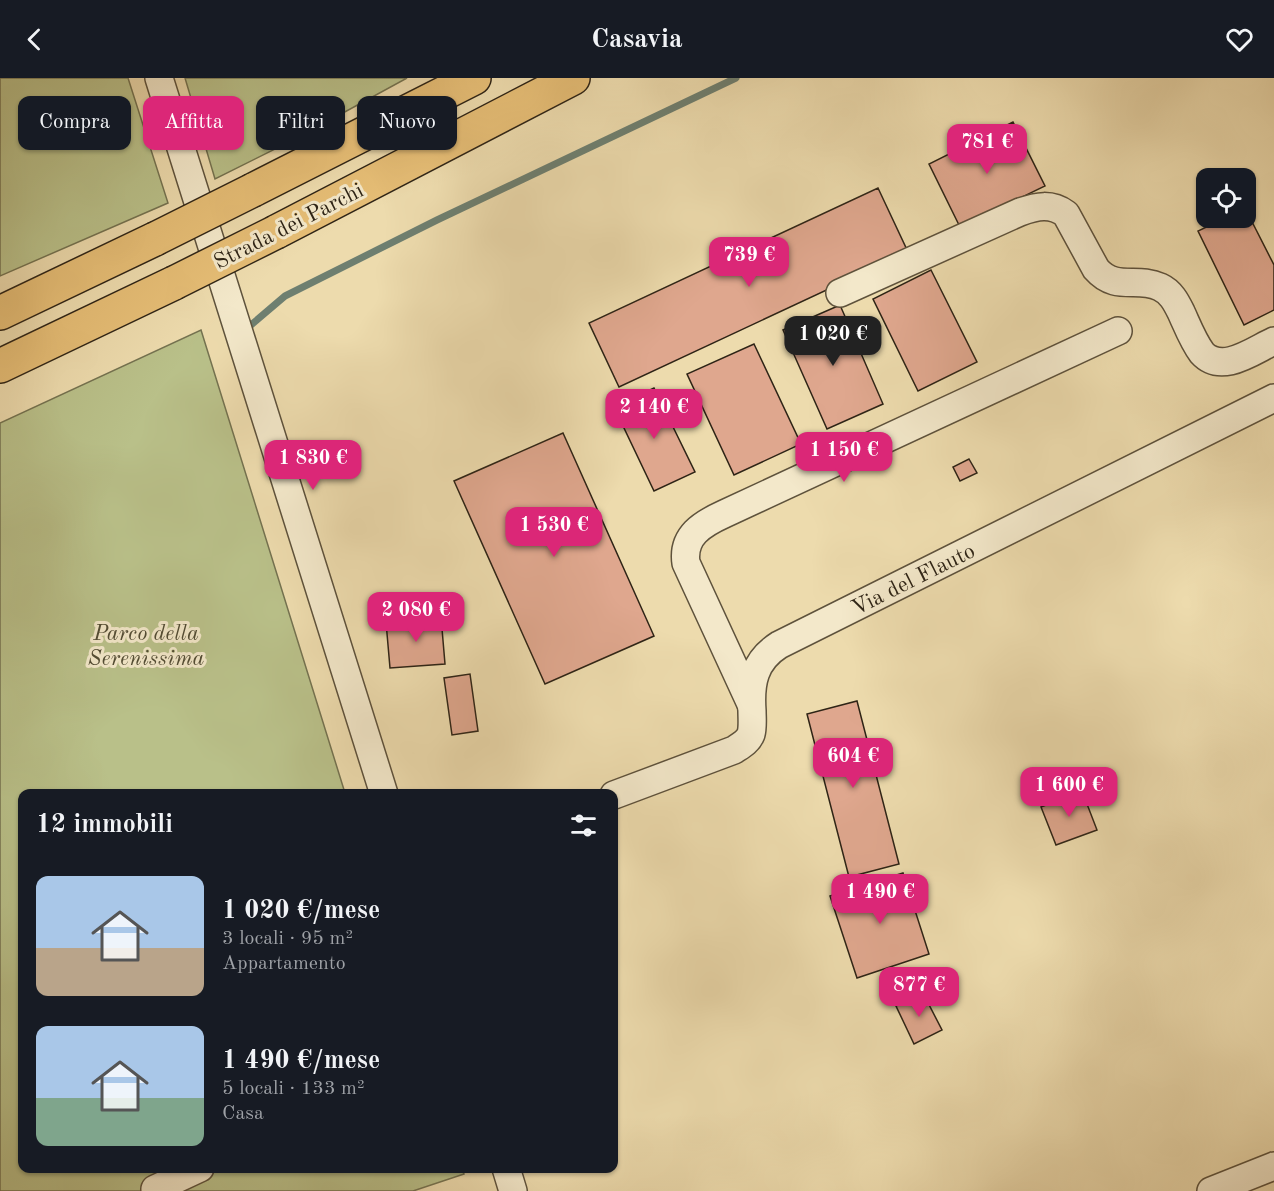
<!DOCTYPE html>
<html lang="it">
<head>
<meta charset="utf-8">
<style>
  body { margin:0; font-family:"Old Standard TT",serif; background:#20242c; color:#f1f3f6; height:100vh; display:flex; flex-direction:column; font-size:22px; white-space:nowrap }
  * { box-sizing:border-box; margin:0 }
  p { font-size:20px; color:#9ea1a6 }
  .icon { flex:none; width:33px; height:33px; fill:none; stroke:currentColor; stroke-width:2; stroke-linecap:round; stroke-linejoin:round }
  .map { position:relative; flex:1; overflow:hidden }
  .drawer { position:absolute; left:18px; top:711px; width:600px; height:384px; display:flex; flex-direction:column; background:#171b24; border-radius:12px; box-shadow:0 2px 4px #0004 }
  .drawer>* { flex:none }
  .top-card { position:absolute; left:18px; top:18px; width:600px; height:54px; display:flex; gap:12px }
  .controls { position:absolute; left:1196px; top:90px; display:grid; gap:12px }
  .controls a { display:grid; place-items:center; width:60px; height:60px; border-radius:12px; background:#171b24; box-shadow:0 2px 4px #0004; font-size:30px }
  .price { position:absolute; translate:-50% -51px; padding:0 14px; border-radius:12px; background:#db2777; color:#fff; font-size:20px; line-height:39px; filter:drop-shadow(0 2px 3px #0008) }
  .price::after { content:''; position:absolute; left:50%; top:36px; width:18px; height:14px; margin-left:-9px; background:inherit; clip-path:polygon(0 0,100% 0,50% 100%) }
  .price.selected { background:#222; color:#fff }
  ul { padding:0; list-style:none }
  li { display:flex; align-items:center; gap:18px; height:150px; padding:0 18px }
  li span { display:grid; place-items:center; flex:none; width:168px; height:120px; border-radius:12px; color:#555 }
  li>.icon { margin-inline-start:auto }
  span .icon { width:72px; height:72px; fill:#fffc; stroke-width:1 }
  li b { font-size:26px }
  h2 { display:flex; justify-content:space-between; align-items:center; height:72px; padding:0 18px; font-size:26px }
  .pill { padding:0 21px; border-radius:12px; background:#171b24; box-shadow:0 2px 4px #0004; font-size:21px; line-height:54px }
  .pill.selected { background:#db2777; color:#fff }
  header { display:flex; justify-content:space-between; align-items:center; height:78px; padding:0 18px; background:#171b24; font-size:27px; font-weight:700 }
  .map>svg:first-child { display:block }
</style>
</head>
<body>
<header><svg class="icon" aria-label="back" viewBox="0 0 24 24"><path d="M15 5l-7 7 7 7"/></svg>Casavia<svg class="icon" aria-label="heart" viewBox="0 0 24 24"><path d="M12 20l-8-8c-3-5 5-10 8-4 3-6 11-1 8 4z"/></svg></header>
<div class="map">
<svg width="1274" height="1113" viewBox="0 0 1274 1113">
  <rect width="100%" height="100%" fill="#eddbad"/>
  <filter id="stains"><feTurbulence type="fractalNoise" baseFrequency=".00333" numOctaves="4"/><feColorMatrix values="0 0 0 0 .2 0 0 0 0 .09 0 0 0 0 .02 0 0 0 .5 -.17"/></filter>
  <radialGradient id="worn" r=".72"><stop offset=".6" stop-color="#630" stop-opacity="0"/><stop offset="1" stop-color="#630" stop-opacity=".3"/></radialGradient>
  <path fill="#b9c089" stroke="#747250" stroke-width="1.5" d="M0 0H128L168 125 0 198Z
    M185 0H407L297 60 215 101Z
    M201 252 345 715 22 716V1090H462L464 1096 413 1113H0V345Z"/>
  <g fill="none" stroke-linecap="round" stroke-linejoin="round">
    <path stroke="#6e7f70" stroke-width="7" d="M251 247 285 218 437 142 736 0"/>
  </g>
  <path fill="#dfa78e" stroke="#2e2416" stroke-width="1.5" d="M1013 44 1045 108 960 149 929 86Z
    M878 110 908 174 619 309 589 245Z
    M1245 130 1274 187V232L1244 247 1198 153 1225 140H1245Z
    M931 192 977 284 918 313 873 221Z
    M840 227 883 326 827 351 783 252Z
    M754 266 801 366 734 397 687 296Z
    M654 310 695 394 654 413 614 329Z
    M563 355 654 558 545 606 454 403Z
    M969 381 977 395 960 403 953 389Z
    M441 539 445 586 390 590 386 544Z
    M470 596 478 653 452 657 444 600Z
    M857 623 899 786 849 799 807 636Z
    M1082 713 1097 752 1056 767 1041 729Z
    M903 795 929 876 857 900 830 818Z
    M923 915 942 952 914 966 896 928Z"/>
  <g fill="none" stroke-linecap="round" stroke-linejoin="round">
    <g stroke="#5e523c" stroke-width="30">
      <g id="minor">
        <path d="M159 0 384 716"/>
        <path d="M840 215 1020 134C1037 128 1051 125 1066 136L1096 191C1116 214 1137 198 1160 209 1171 214 1176 224 1181 234 1187 247 1193 263 1202 275 1222 297 1254 272 1274 263"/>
        <path d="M751 626 686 485C682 458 702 446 724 436L1118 253"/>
        <path id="s1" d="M614 717 734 672C740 668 748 664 751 656 753 649 752 640 752 633 750 605 754 583 779 567L1274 320"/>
        <path d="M506 1090 513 1113"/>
        <path d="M155 1111 200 1090"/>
        <path d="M1211 1113 1274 1088"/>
      </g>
    </g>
    <g stroke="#2e2416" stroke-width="36">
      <path id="highway" d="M253 112 474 0
        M276 154 573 0
        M0 235 155 161
        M0 288 174 205"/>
    </g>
    <use href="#minor" stroke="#f3e8ca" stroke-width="27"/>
    <use href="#highway" stroke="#e6be76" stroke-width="33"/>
    <g stroke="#2e2416" stroke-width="36" stroke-linecap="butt">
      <path id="highway-bridge" d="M155 161 253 112
        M174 205 276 154"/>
    </g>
    <use href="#highway-bridge" stroke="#e6be76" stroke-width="33"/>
  </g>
  <g text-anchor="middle" stroke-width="6" stroke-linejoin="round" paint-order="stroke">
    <g font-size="22" fill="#2e2416" stroke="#f3e8ca">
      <text transform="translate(288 147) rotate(-27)" y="8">Strada dei Parchi</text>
      <text dy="8" stroke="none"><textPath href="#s1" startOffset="400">Via del Flauto</textPath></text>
    </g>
    <g font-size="22" font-style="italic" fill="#514b33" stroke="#f3e8ca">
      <text x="146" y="562">Parco della<tspan x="146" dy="25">Serenissima</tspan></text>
    </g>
  </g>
  <rect width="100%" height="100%" filter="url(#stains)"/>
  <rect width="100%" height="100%" fill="url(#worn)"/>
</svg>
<div class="controls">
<a><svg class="icon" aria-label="locate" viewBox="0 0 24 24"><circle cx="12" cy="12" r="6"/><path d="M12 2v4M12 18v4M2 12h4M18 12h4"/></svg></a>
</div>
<b class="price" style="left:987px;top:97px">781 €</b>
<b class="price" style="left:749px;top:210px">739 €</b>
<b class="price selected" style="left:833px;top:289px">1 020 €</b>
<b class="price" style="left:654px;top:362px">2 140 €</b>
<b class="price" style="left:844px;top:405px">1 150 €</b>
<b class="price" style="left:313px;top:413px">1 830 €</b>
<b class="price" style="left:554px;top:480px">1 530 €</b>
<b class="price" style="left:416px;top:565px">2 080 €</b>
<b class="price" style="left:853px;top:711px">604 €</b>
<b class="price" style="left:1069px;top:740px">1 600 €</b>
<b class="price" style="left:880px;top:847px">1 490 €</b>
<b class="price" style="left:919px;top:940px">877 €</b>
<div class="top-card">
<a class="pill">Compra</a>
<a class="pill selected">Affitta</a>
<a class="pill">Filtri</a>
<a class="pill">Nuovo</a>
</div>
<section class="drawer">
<h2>12 immobili<svg class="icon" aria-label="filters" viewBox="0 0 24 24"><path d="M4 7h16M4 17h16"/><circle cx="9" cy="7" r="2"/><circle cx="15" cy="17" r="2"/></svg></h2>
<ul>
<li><span style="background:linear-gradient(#a9c7e8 60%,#b9a48a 0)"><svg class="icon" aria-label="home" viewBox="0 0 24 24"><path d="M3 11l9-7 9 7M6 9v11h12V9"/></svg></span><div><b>1 020 €/mese</b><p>3 locali · 95 m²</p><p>Appartamento</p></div></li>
<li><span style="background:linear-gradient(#a9c7e8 60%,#7fa58c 0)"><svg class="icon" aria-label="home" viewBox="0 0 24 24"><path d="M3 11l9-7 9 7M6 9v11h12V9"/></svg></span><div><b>1 490 €/mese</b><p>5 locali · 133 m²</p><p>Casa</p></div></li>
</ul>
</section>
</div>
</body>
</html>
